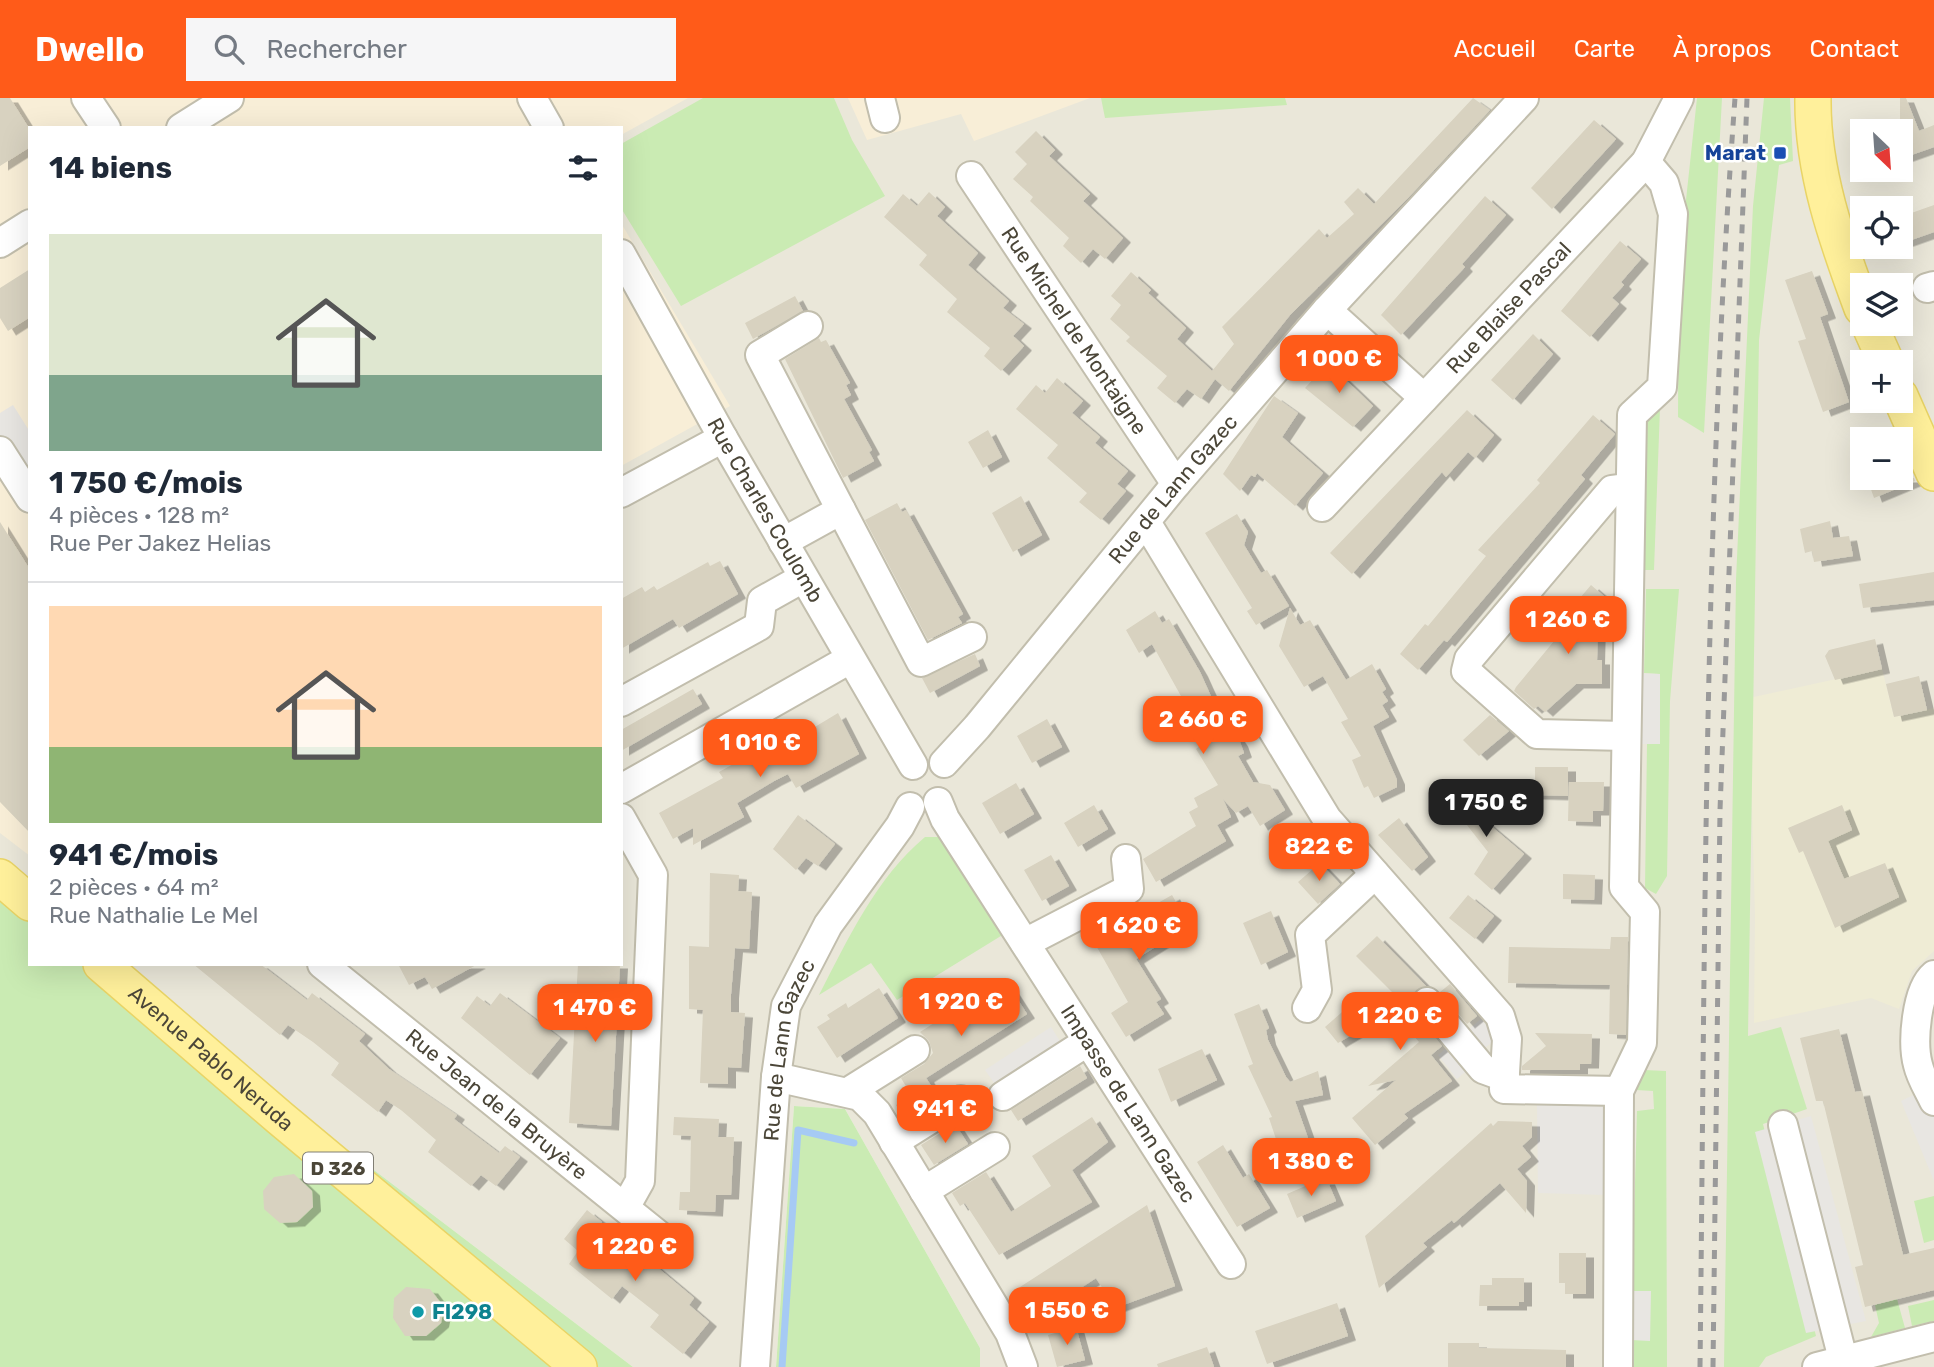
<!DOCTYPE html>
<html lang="fr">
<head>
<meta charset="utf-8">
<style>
  body { margin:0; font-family:Rubik,sans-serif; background:#f6f6f7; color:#1f2937; height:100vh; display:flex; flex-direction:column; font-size:26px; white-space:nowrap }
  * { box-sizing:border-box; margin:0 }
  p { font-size:23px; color:#747a83 }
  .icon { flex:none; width:38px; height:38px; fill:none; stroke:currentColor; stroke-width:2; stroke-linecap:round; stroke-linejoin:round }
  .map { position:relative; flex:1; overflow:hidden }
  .sheet { position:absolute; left:28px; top:28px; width:595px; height:840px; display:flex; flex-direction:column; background:#fff; border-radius:0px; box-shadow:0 7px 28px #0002 }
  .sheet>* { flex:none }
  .needle { width:46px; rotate:155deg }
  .controls { position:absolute; left:1850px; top:21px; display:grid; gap:14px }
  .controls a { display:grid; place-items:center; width:63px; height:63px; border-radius:0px; background:#fff; box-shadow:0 7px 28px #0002; font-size:35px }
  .price { position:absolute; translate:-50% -60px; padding:0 16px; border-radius:14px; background:#ff5b19; color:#fff; font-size:23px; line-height:46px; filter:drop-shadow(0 2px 4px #0008) }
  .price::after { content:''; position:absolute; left:50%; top:42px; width:21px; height:16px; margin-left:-10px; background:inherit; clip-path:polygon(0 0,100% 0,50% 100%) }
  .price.current { background:#222; color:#fff }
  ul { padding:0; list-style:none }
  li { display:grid; align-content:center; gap:14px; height:371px; padding:0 21px }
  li+li { border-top:2px solid #e0e1e3 }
  li span { display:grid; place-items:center; height:217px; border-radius:0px; color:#555 }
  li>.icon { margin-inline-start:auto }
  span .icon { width:126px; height:126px; fill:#fffc; stroke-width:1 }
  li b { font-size:30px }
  h2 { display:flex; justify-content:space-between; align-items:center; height:84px; padding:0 21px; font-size:30px }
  header { display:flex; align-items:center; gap:42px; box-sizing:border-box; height:98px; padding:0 35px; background:#ff5b19; color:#fff }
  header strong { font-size:33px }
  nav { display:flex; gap:38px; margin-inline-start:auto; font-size:24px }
  .search { width:490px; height:63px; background:#f6f6f7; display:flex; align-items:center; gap:18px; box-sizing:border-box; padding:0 24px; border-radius:0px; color:#747a83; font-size:26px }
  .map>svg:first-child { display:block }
</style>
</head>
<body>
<header>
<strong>Dwello</strong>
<div class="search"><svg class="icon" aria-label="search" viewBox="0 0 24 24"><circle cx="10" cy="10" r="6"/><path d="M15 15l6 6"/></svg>Rechercher</div>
<nav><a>Accueil</a><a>Carte</a><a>À propos</a><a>Contact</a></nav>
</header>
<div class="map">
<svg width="1934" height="1269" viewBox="0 0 1934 1269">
  <defs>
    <filter id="shadow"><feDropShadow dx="8" dy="4.5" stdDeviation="0" flood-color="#0004"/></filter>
  </defs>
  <rect width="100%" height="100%" fill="#f6f4eb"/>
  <path fill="#eae7d9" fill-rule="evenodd" d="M0 0H1934V1269H980V1250L845 1011 794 1008 776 1269H633L103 866H621V30H30V810L0 788ZM1862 33H1900V72H1862ZM1862 110H1900V149H1862ZM1862 187H1900V226H1862ZM1862 264H1900V303H1862ZM1862 341H1900V380H1862Z"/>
  <path fill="#f8eed7" d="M0 0H688L621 37V30H30V758L0 735Z
    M848 0H1090L974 43 961 16 867 42Z
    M621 125 730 308 621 368Z"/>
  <path fill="#efecd5" d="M1882 571 1894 619 1934 610V853L1912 873 1899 911 1871 900 1754 925 1755 817 1749 600Z"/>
  <path fill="#caebb3" d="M703 0H834L852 42 885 98 681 208 621 110V46Z
    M1101 0H1285L1287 7 1105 20Z
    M1697 0H1722L1704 335 1678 319 1679 125 1686 102Z
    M1764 0H1790L1793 63 1779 67 1759 242 1748 938 1781 929 1807 1011 1763 1026 1816 1238 1766 1259 1759 1269H1724L1736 482 1753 108Z
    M1660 310 1654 472H1643V320Z
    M1646 491H1679L1670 603 1667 778 1656 796 1645 790 1647 646H1659L1660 576 1644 575Z
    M925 739H939L953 749 1009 833 897 902 871 865 819 897C848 841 876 780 925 739Z
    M0 788 30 810V866H103L633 1269H0Z
    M1644 972 1666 973 1667 1269H1631V1242H1650L1632 1193 1637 1013 1654 1011 1653 993 1636 992 1637 980Z
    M794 1008 845 1011 980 1250V1269H776Z
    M1934 1098V1142L1924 1145 1914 1103Z
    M1897 1201 1905 1230 1871 1239 1879 1225 1875 1207Z
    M1934 1202V1223L1912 1228 1908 1208Z"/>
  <path fill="#e8e6e2" d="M13 307 30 334V400L0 353V315Z
    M1626 575 1660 576V646H1625Z
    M1481 921 1497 941 1473 958 1477 964 1457 981 1438 957Z
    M1051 929 1068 956 1003 998 985 972Z
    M1928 990 1934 1003V1083L1901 1003Z
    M1537 1005H1602L1612 1016 1606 1097 1538 1095Z
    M1811 1018 1866 1223 1806 1235 1755 1034Z
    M1632 1193H1651L1650 1243 1631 1242Z"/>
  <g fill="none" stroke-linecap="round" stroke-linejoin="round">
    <path stroke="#a6caf4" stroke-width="7" d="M782 1269 798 1032 854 1045"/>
  </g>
  <path fill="#d8d2c0" filter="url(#shadow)" d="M0 0H10L30 32V49L0 68Z
    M1473 0 1490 12 1408 100 1290 217 1229 293 1215 281 1201 301 1187 291 1175 305 1157 290 1167 278 1126 243 1130 239 1110 221 1121 207 1111 198 1131 174 1151 192 1148 195 1186 230 1177 241 1212 273 1234 246 1222 229 1319 131 1327 140 1354 116 1344 104 1358 90 1374 106Z
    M1900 0H1906L1919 33 1934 27V49L1900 61Z
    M1594 22 1616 41 1552 111 1531 90Z
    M1036 33 1055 52 1049 58 1090 96 1083 103 1123 140 1105 161 1093 151 1081 165 1063 148 1069 140 1030 103 1033 99 1013 81 1027 66 1015 54Z
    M929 94 945 109 937 118 978 155 968 167 1009 203 1003 210 1024 226 1013 238 1024 248 1001 273 984 258 990 250 947 214 957 201 919 167 927 157 884 119 903 96 917 108Z
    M1485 98 1506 117 1462 166 1465 169 1401 237 1381 217Z
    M1934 107V134L1900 146V119Z
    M1620 143 1641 161 1621 184 1624 187 1612 200 1619 206 1590 239 1561 213Z
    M30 171V219L8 233 0 220V190Z
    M1812 173 1828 216 1820 219 1849 304 1823 314 1798 243 1806 241 1785 182Z
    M795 198 803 213 753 241 745 225Z
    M1533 236 1553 256 1513 302 1491 282Z
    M819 240 821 244 826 242 850 285 846 287 851 297 844 301 872 352 869 354 874 363 843 380 785 261Z
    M1328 265 1373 308 1353 329 1305 290Z
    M1057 280 1083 303 1072 315 1100 339 1095 345 1128 373 1117 386 1126 393 1101 422 1079 404 1087 395 1047 360 1058 347 1016 311 1036 287 1045 295Z
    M1274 298 1298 315 1282 339 1323 375 1295 408 1257 375 1255 379 1251 377 1240 393 1223 376Z
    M1467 312 1494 337 1475 360 1468 354 1446 379 1442 374 1352 476 1330 455Z
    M1593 317 1615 336 1581 377 1585 381 1447 544 1444 542 1418 572 1400 556 1425 526 1428 528 1486 458 1478 452 1540 385 1537 382Z
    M988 332 1002 359 983 370 968 344Z
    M1867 380H1914L1915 383 1874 400Z
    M1021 398 1042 437 1013 454 992 415Z
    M897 405 902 414 906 412 963 516 958 519 962 525 928 542 865 422Z
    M1237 416 1248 434 1244 447 1261 475 1267 472 1289 508 1256 527 1247 513 1252 510 1205 435Z
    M1830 423 1833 440 1849 438 1853 458 1814 464 1812 453 1805 455 1800 431Z
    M0 424 30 472V735L0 704Z
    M720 463 738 496 679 530 673 521 621 551V501L642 489 645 494 654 488 657 492 708 464 710 468Z
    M1934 474V502L1863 510 1859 486Z
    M1591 487 1612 505 1598 522 1597 562H1602V586H1576L1545 614 1538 608 1534 611 1514 593 1516 589 1569 525 1563 520Z
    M1290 510 1300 527 1310 522 1346 582 1372 566 1386 591 1382 594 1388 603 1382 607 1389 619 1373 628 1397 682V689L1374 700 1368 688 1364 690 1352 662 1361 658 1341 624 1348 621 1323 578 1304 589 1279 548Z
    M1155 513 1162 525 1169 521 1200 574 1214 605 1240 644 1244 655 1238 658 1253 684 1270 687 1285 712 1260 728 1248 708 1236 715 1223 701 1231 719 1217 727 1226 743 1156 784 1143 761 1196 728 1189 714 1198 709 1194 700 1218 687 1196 651 1206 643 1152 546 1139 555 1126 532Z
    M1875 541 1882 571 1835 582 1825 558 1829 552Z
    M975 556 980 568 930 595 922 580Z
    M1919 578 1927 612 1894 619 1886 586Z
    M693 591 702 606 621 653V632Z
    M838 615 859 656 796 690 788 676 774 683 737 705 744 719 693 747V730L673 741 659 715 723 680 719 674 771 645 775 653Z
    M1490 617 1509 633 1479 658 1463 642Z
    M1047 621 1062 649 1032 665 1017 638Z
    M1535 669H1568V698L1535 697Z
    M1569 684H1604L1603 713H1593V724L1568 723Z
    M1016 685 1034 716 1000 736 982 705Z
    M1470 687 1487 706 1482 711 1489 720 1485 723 1524 756 1492 792 1474 776 1488 754 1449 704Z
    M1094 707 1108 731 1078 749 1064 725Z
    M1842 707 1852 732 1828 743 1844 781 1885 765 1899 799 1835 830 1803 753 1799 755 1788 730Z
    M798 717 835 746 818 768 806 760 796 772 773 751Z
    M1399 720 1428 759 1412 773 1378 737Z
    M1051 757 1069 788 1042 803 1024 772Z
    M1320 765 1340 786 1318 806 1298 784Z
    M710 775 739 777 738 793 752 794 749 851 735 850 731 896V914L745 915 741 970 728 969V986L700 985 703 912 689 911V848L709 849Z
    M1563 776 1595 777 1594 802 1563 801Z
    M1172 797 1184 818 1180 822 1184 831 1136 861 1161 901 1156 904 1164 916 1126 939 1111 915 1128 904 1094 844 1151 813 1149 810Z
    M1468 797 1494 818 1475 841 1449 820Z
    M1271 813 1288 854 1261 867 1243 825Z
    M1377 838 1426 888 1416 892 1411 908 1442 948 1431 957 1452 983 1404 1016 1408 1020 1375 1047 1352 1020 1396 982 1368 988 1419 944 1403 925 1414 916 1356 858Z
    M1611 839H1628L1626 937 1609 936 1610 887 1508 885 1509 849 1610 851Z
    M193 866H260L307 902 312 895 365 936 359 943 389 971 457 1017 454 1021 499 1055 505 1048 520 1059 496 1088 481 1077 471 1088 428 1054 436 1042 401 1012 386 1002 378 1014 331 977 339 965 313 944 288 927 280 937Z
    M398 866H478L432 891 425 879 409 887Z
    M578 866H620L611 1028 569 1025Z
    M1007 885 1027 916 926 980 937 997 903 1019 896 1007 911 997 901 980 924 966 933 955 929 943 920 934 992 888 995 893Z
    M1450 886 1477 918 1467 926 1440 894Z
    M879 890 898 920 837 960 817 929 830 921 827 917 846 905 848 910Z
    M500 895 560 940 530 977 461 920 477 898 490 908Z
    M1259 906 1269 930 1266 932 1268 942 1286 979 1290 984 1318 973 1323 997 1295 1003 1309 1043 1280 1053 1269 1020 1272 1019 1248 968 1253 966 1234 916Z
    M1349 908 1365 929 1338 945 1325 929Z
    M1839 931 1855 994 1862 993 1903 1157 1934 1150V1192L1865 1209 1855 1169 1863 1167 1823 1003H1816L1800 940Z
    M1535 935 1592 936 1591 966H1580V972H1522V968L1546 948Z
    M1202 951 1217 982 1171 1004 1158 971Z
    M1080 968 1087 980 1018 1023 1011 1012Z
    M674 1019 719 1021 718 1039H734L731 1097H716L715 1114 679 1112 680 1094H690L691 1038 673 1037Z
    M1092 1019 1108 1044 1072 1072 1092 1104 999 1157 965 1105 960 1108 952 1095 986 1074 1011 1114 1051 1088 1032 1058Z
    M1498 1023 1532 1024V1039L1522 1048 1531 1059 1517 1071 1527 1083 1526 1115 1500 1085 1454 1125 1452 1122 1423 1145 1427 1149 1379 1190 1365 1138 1491 1025 1493 1028Z
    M955 1026 968 1046 934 1067 921 1047Z
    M1223 1047 1243 1080 1249 1076 1270 1110 1237 1129 1197 1064Z
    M294 1076 312 1093 313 1109 297 1124 280 1125 264 1111 263 1093 274 1079Z
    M1319 1082H1327L1336 1103 1297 1120 1287 1096Z
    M1147 1107 1175 1188 1115 1210 1096 1180 1038 1218 1020 1189Z
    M587 1112 602 1124 596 1132 617 1150 639 1167 645 1159 694 1200 689 1207 709 1224 683 1256 650 1229 659 1217 622 1188 612 1201 569 1166 578 1153 564 1141Z
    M1559 1155H1586V1196H1565V1185H1559Z
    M1492 1180H1524V1204H1519V1208H1479L1480 1187H1492Z
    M406 1189 430 1191 444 1209 441 1225 426 1238H405L393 1220 394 1200Z
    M1337 1205 1348 1238 1267 1266 1255 1233Z
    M1076 1229 1085 1262 1057 1269 1048 1237Z
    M1448 1245H1479V1250L1566 1252V1269H1448Z
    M1207 1249 1214 1269H1158L1157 1266Z"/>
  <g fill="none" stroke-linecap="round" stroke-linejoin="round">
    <g stroke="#c2bead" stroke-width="32">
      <g id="minor">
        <path d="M86 0 106 30"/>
        <path d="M532 0 549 30"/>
        <path d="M880 0 885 20"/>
        <path d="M181 30 229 0"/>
        <path id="s1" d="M971 78 1176 386"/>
        <path d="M0 145 30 126"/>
        <path id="s2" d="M621 156 723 340 913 667"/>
        <path d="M1927 190 1934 188"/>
        <path d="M1327 212 1424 300"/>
        <path d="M0 353 30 400"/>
        <path d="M621 395 723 340"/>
        <path id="s3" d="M1322 409 1646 64 1679 0"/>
        <path d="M841 412 921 564 972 539"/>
        <path d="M1146 424 1327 721 1500 918 1507 941 1504 991 1619 993"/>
        <path d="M783 444 841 412 760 257 808 228"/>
        <path d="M621 604 759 528 762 503 803 480"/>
        <path d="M1626 638 1537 636 1466 573 1469 561 1612 392 1628 390"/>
        <path id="s4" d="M944 665 977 629 1176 386 1327 212 1524 0"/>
        <path d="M621 691 850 561"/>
        <path id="s5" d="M938 704 945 721 1231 1166"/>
        <path d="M621 720 653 777 640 1083 626 1108"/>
        <path d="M1025 845 1129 791 1126 761"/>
        <path id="s6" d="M322 866 672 1148"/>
        <path d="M1934 877C1916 892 1912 945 1918 967 1921 980 1929 992 1934 1003"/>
        <path d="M1427 904 1483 971 1505 979"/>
        <path d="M1307 910 1317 892 1310 837 1375 776"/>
        <path d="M776 979 860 998 877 1015 1010 1235 1023 1269"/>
        <path d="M848 994 915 952"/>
        <path d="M1003 998 1087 944"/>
        <path d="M1783 1027 1843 1261"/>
        <path d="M894 1044 961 1002"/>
        <path d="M924 1093 995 1049"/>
        <path id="s7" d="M755 1269 776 979 786 908 828 827 900 728 910 709"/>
        <path d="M1618 1269 1619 993 1642 945 1645 814 1624 789 1632 317 1662 289 1673 116 1664 85 1646 64"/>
        <path d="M1817 1269 1934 1239"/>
      </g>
    </g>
    <g stroke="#e9d466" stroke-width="38">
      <g id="major">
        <path d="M1813 0C1812 73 1837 143 1862 210"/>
        <path d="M1869 226 1886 264"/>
        <path d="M1900 298 1934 375"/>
        <path d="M0 779 30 805"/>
        <path id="s8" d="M101 866 280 1020 579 1269"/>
      </g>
    </g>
    <use href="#minor" stroke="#fff" stroke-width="28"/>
    <use href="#major" stroke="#fff09b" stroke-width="35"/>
    <path stroke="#9a9a9a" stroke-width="5" stroke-dasharray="9 9" stroke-linecap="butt" d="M1700 1269C1705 846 1704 422 1735 0
      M1713 1269 1720 712 1747 0"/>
  </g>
  <rect fill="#1a4fb4" stroke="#fff" stroke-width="2.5" x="1773" y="48" width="14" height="14" rx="3.5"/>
  <circle fill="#0f9aa8" stroke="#fff" stroke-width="2.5" cx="418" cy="1214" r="7"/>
  <g text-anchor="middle" stroke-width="5" stroke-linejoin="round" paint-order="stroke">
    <rect fill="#fff" stroke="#817e74" stroke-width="2" x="303" y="1054.5" width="70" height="31" rx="5"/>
    <g font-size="19" font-weight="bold" fill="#4b4638">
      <text x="338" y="1077">D 326</text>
    </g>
    <g font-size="21" font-weight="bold" fill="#164399" stroke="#fff" text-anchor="end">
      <text x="1766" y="62">Marat</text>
    </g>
    <g font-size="21" fill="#4b4638" stroke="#fff">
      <text dy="7" stroke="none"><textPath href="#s3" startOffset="273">Rue Blaise Pascal</textPath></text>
      <text dy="7" stroke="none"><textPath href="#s1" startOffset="186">Rue Michel de Montaigne</textPath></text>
      <text dy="7" stroke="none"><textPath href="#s4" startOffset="357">Rue de Lann Gazec</textPath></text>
      <text dy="7" stroke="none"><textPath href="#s2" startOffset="294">Rue Charles Coulomb</textPath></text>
      <text dy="7" stroke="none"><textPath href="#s7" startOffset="320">Rue de Lann Gazec</textPath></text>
      <text dy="7" stroke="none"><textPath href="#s8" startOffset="145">Avenue Pablo Neruda</textPath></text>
      <text dy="7" stroke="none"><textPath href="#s6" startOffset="224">Rue Jean de la Bruyère</textPath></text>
      <text dy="7" stroke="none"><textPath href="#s5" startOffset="357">Impasse de Lann Gazec</textPath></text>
    </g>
    <g font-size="21" font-weight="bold" fill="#0d838f" stroke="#fff" text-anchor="start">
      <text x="432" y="1221">Fl298</text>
    </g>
  </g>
</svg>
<div class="controls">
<a><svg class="needle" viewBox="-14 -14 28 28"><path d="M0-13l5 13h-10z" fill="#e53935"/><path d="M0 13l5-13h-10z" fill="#747a83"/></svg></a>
<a><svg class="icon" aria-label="locate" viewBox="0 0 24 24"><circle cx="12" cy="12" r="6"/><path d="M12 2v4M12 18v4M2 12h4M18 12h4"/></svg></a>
<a><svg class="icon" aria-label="layers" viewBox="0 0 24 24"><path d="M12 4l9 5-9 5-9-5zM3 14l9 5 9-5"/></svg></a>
<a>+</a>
<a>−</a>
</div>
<b class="price" style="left:1339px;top:297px">1 000 €</b>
<b class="price" style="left:1568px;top:558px">1 260 €</b>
<b class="price" style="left:1203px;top:658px">2 660 €</b>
<b class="price" style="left:760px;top:681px">1 010 €</b>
<b class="price current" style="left:1486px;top:741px">1 750 €</b>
<b class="price" style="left:1319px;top:785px">822 €</b>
<b class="price" style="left:1139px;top:864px">1 620 €</b>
<b class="price" style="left:961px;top:940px">1 920 €</b>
<b class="price" style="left:595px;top:946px">1 470 €</b>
<b class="price" style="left:1400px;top:954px">1 220 €</b>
<b class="price" style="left:945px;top:1047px">941 €</b>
<b class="price" style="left:1311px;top:1100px">1 380 €</b>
<b class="price" style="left:635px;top:1185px">1 220 €</b>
<b class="price" style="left:1067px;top:1249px">1 550 €</b>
<section class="sheet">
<h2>14 biens<svg class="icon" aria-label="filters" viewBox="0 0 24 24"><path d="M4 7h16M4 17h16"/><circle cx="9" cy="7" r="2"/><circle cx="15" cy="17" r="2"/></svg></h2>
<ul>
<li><span style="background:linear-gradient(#dfe7d0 65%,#7fa58c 0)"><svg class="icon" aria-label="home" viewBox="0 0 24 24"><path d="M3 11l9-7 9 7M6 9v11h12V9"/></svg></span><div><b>1 750 €/mois</b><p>4 pièces · 128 m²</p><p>Rue Per Jakez Helias</p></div></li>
<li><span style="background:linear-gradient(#ffd9b3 65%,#8fb573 0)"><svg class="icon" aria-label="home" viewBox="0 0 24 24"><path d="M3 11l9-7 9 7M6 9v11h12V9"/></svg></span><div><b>941 €/mois</b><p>2 pièces · 64 m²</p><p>Rue Nathalie Le Mel</p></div></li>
</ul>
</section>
</div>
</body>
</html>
